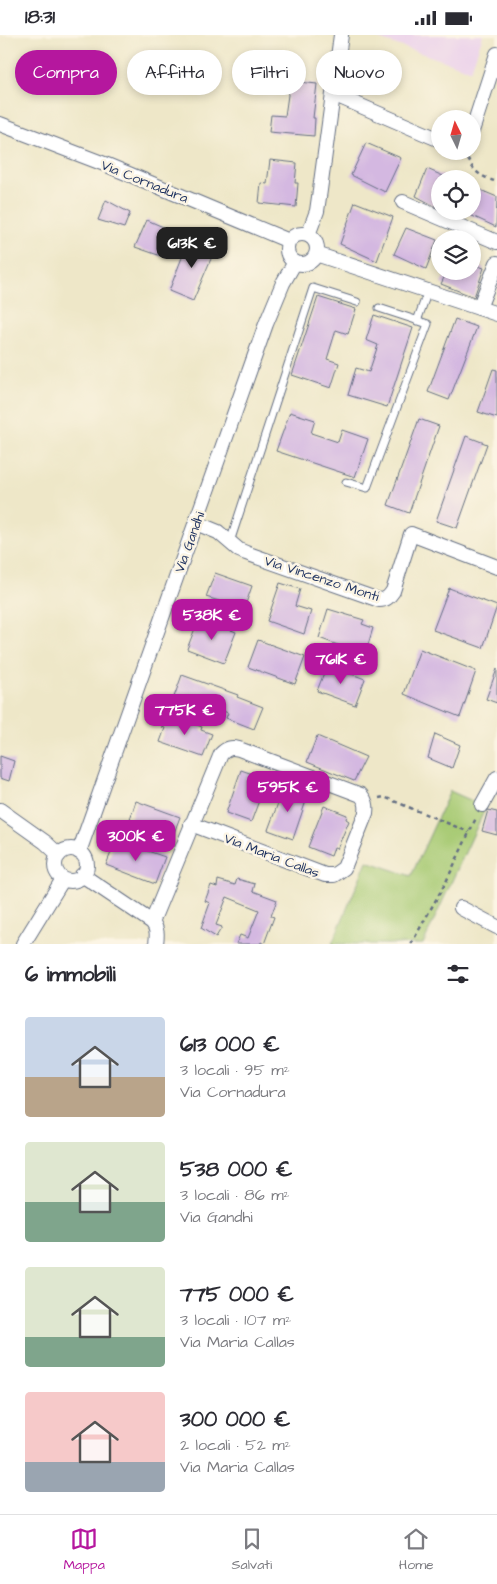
<!DOCTYPE html>
<html lang="it">
<head>
<meta charset="utf-8">
<style>
  body { margin:0; font-family:"Architects Daughter",sans-serif; background:#f2f2f3; color:#2b2b33; height:100vh; display:flex; flex-direction:column; font-size:19px; white-space:nowrap }
  * { box-sizing:border-box; margin:0 }
  p { font-size:16px; color:#7c7c81 }
  .icon { flex:none; width:28px; height:28px; fill:none; stroke:currentColor; stroke-width:2; stroke-linecap:round; stroke-linejoin:round }
  .map { position:relative; height:909px; overflow:hidden }
  .sheet { display:flex; flex-direction:column; background:#fff; flex:1 }
  .sheet>* { flex:none }
  .banner { position:absolute; left:15px; top:15px; width:468px; height:45px; display:flex; gap:10px }
  .needle { width:32px; rotate:355deg }
  .controls { position:absolute; left:431px; top:75px; display:grid; gap:10px }
  .controls a { display:grid; place-items:center; width:50px; height:50px; border-radius:50%; background:#fff; box-shadow:0 2px 8px #0003; font-size:25px }
  .price { position:absolute; translate:-50% -42px; padding:0 11px; border-radius:10px; background:#b5179e; color:#fff; font-size:16px; line-height:32px; filter:drop-shadow(0 1px 2px #0008) }
  .price::after { content:''; position:absolute; left:50%; top:30px; width:15px; height:11px; margin-left:-8px; background:inherit; clip-path:polygon(0 0,100% 0,50% 100%) }
  .price.current { background:#222; color:#fff }
  ul { padding:0; list-style:none }
  li { display:flex; align-items:center; gap:15px; height:125px; padding:0 25px }
  li span { display:grid; place-items:center; flex:none; width:140px; height:100px; border-radius:5px; color:#555 }
  li>.icon { margin-inline-start:auto }
  span .icon { width:60px; height:60px; fill:#fffc; stroke-width:1 }
  li b { font-size:21px }
  h2 { display:flex; justify-content:space-between; align-items:center; height:60px; padding:0 25px; font-size:21px }
  .chip { padding:0 18px; border-radius:22px; background:#fff; box-shadow:0 2px 8px #0003; font-size:18px; line-height:45px }
  .chip.current { background:#b5179e; color:#fff }
  .status { display:flex; justify-content:space-between; align-items:center; height:35px; padding:0 25px; background:#fff; direction:ltr }
  .status svg { height:14px; fill:currentColor }
  .dock { display:flex; justify-content:space-around; align-items:center; height:70px; border-top:1px solid #e1e1e2; background:#fff; font-size:14px; color:#7c7c81 }
  .dock a { display:grid; justify-items:center; gap:2px }
  .dock .current { color:#b5179e }
  .map>svg:first-child { display:block }
</style>
</head>
<body>
<div class="status"><b>18:31</b><svg viewBox="0 0 49 12"><path d="M0 12V9h3v3zM5 12V6h3v6zM10 12V3h3v9zM15 12V0h3v12zM26 1h20v11H26zM47 4h2v5h-2z"/></svg></div>
<div class="map">
<svg width="497" height="909" viewBox="0 0 497 909">
  <rect width="100%" height="100%" fill="#fcf5e5"/>
  <filter id="ink" filterUnits="userSpaceOnUse"><feTurbulence type="fractalNoise" baseFrequency=".02" numOctaves="2"/><feDisplacementMap in="SourceGraphic" scale="10" xChannelSelector="R" yChannelSelector="G"/><feConvolveMatrix kernelMatrix="1 2 1 2 8 2 1 2 1" color-interpolation-filters="sRGB"/></filter>
  <filter id="wash" filterUnits="userSpaceOnUse"><feTurbulence type="fractalNoise" baseFrequency=".0096" numOctaves="4" result="noise"/><feDisplacementMap in="SourceGraphic" scale="20" xChannelSelector="R" yChannelSelector="G"/><feGaussianBlur stdDeviation="1.12" result="paint"/><feColorMatrix in="noise" values="0 0 0 0 0 0 0 0 0 0 0 0 0 0 0 0 0 1.4 0 .05"/><feComposite in="paint" operator="in"/></filter>
  <g filter="url(#wash)">
    <rect width="100%" height="100%" fill="#eee7c8"/>
    <path fill="#ebd1eb" d="M367 0H483L471 35Z"/>
    <path fill="#a7ca73" stroke="#617c68" d="M450 756 486 772 423 909H332L367 826 411 841Z"/>
    <g id="blocks">
      <path fill="#d4b8e1" d="M290 46 317 49 313 83H315L314 101 269 97 271 80 285 81Z
        M366 108 401 123 385 157 351 140Z
        M270 125 297 128 295 148H298L296 172 259 168 261 148 267 149Z
        M427 134 450 144H440V174L416 161Z
        M478 154 497 162 496 192 468 179 469 176H472V168Z
        M106 165 130 178 124 193 98 185Z
        M355 167 393 182 377 226 340 209Z
        M147 185 170 195 161 221 135 212Z
        M406 193 437 205 426 234 394 219Z
        M190 202 216 212 193 266 169 256Z
        M472 229 484 233 474 262 441 249 447 236H472Z
        M318 262 356 274 348 299 336 295 327 324 339 328 331 353 292 340Z
        M374 280 413 293 387 372 348 360 356 333 369 337 378 310 366 305Z
        M455 284 477 292 449 365 428 357Z
        M493 334 497 335V383L478 377Z
        M290 377 315 385 311 398 338 407 342 395 368 404 355 442 276 416Z
        M419 384 439 391 409 478 388 470Z
        M466 401 487 409 457 493 436 486Z
        M215 538 252 551 243 577 218 569 219 566 206 562Z
        M280 548 300 554 295 571 311 576 304 599 267 586Z
        M449 553 497 571 483 613 433 595Z
        M328 574 364 585 362 589 373 593 365 620 319 603Z
        M199 583 236 597 224 628 187 614Z
        M258 605 305 622 295 649 248 632Z
        M420 614 476 636 460 682 404 659Z
        M327 630 365 644 355 670 317 656Z
        M497 634V668L486 664Z
        M182 640 238 660 237 662 263 672 254 694 226 683 228 678 204 668 202 673 174 662Z
        M167 679 202 692 201 695 212 699 203 722 160 707 165 693 162 692Z
        M435 699 460 710 452 733 428 723Z
        M317 701 366 722 354 746 307 727Z
        M0 721 14 726 9 746 0 743Z
        M241 735 267 744 251 787 226 778Z
        M284 752 308 760 293 804 268 795Z
        M136 766 180 782 172 803 129 787Z
        M324 771 347 780 346 784 349 786 337 814 334 813 331 821 308 812Z
        M488 775 497 777V800L482 796Z
        M116 805 165 822 155 849 106 830Z
        M237 844 255 849 253 856 277 865 271 881 274 882 264 909 261 907 260 909H236L240 900 248 903 259 875 227 862 216 890 222 892 216 902 201 893 210 868 205 866 211 850 217 852 218 845 235 850Z"/>
    </g>
  </g>
  <g filter="url(#ink)">
    <use href="#blocks" fill-opacity="0" stroke="#656f83" stroke-width="1"/>
    <g fill="none" stroke-linecap="round" stroke-linejoin="round">
      <g stroke="#656f83" stroke-width="9">
        <path id="lane" d="M417 286 428 256
          M346 447 367 453 428 289 379 273
          M230 507 313 253 357 267"/>
      </g>
      <g stroke="#656f83" stroke-width="16">
        <path id="street" d="M333 59 440 105
          M0 89 107 130 289 206
          M472 96 497 19
          M403 167 497 207
          M287 214a15 15 0 1 1 30 0a15 15 0 1 1-30 0Z
          M308 200 317 176 320 155 341 0
          M316 219 497 279
          M479 273 497 228
          M196 488 218 497 239 515 246 518 379 565C386 565 389 562 393 556L411 499 497 532
          M482 770 497 743
          M0 775 45 807 59 820
          M55 830a16 16 0 1 1 32 0a16 16 0 1 1-32 0Z
          M79 817 266 289 283 248 295 227
          M82 840 152 887C158 894 157 901 156 909
          M461 873 497 892
          M152 887 221 719C227 713 231 712 239 714L361 760C366 766 367 770 366 778L344 833 334 840H325L191 789
          M23 909 63 844"/>
      </g>
      <path stroke="#656f83" stroke-width="2.5" stroke-dasharray="4 4" stroke-linecap="butt" d="M465 116C472 136 477 140 497 147
        M379 763 384 762 469 797
        M411 909 446 847 476 783"/>
      <use href="#lane" stroke="#fff" stroke-width="7"/>
      <use href="#street" stroke="#fff" stroke-width="14"/>
    </g>
  </g>
  <g text-anchor="middle" stroke-width="5" stroke-linejoin="round" paint-order="stroke">
    <g font-size="14" fill="#1b2f5e" stroke="#fcf5e5">
      <text transform="translate(145 146) rotate(22)" y="5">Via Cornadura</text>
      <text transform="translate(189 507) rotate(-70)" y="5">Via Gandhi</text>
      <text transform="translate(322 543) rotate(18)" y="5">Via Vincenzo Monti</text>
      <text transform="translate(272 820) rotate(21)" y="5">Via Maria Callas</text>
    </g>
  </g>
</svg>
<div class="controls">
<a><svg class="needle" viewBox="-14 -14 28 28"><path d="M0-13l5 13h-10z" fill="#e53935"/><path d="M0 13l5-13h-10z" fill="#7c7c81"/></svg></a>
<a><svg class="icon" aria-label="locate" viewBox="0 0 24 24"><circle cx="12" cy="12" r="6"/><path d="M12 2v4M12 18v4M2 12h4M18 12h4"/></svg></a>
<a><svg class="icon" aria-label="layers" viewBox="0 0 24 24"><path d="M12 4l9 5-9 5-9-5zM3 14l9 5 9-5"/></svg></a>
</div>
<b class="price current" style="left:192px;top:234px">613K €</b>
<b class="price" style="left:212px;top:606px">538K €</b>
<b class="price" style="left:341px;top:650px">761K €</b>
<b class="price" style="left:185px;top:701px">775K €</b>
<b class="price" style="left:288px;top:778px">595K €</b>
<b class="price" style="left:136px;top:827px">300K €</b>
<div class="banner">
<a class="chip current">Compra</a>
<a class="chip">Affitta</a>
<a class="chip">Filtri</a>
<a class="chip">Nuovo</a>
</div>
</div>
<section class="sheet">
<h2>6 immobili<svg class="icon" aria-label="filters" viewBox="0 0 24 24"><path d="M4 7h16M4 17h16"/><circle cx="9" cy="7" r="2"/><circle cx="15" cy="17" r="2"/></svg></h2>
<ul>
<li><span style="background:linear-gradient(#c9d6e8 60%,#b9a48a 0)"><svg class="icon" aria-label="home" viewBox="0 0 24 24"><path d="M3 11l9-7 9 7M6 9v11h12V9"/></svg></span><div><b>613 000 €</b><p>3 locali · 95 m²</p><p>Via Cornadura</p></div></li>
<li><span style="background:linear-gradient(#dfe7d0 60%,#7fa58c 0)"><svg class="icon" aria-label="home" viewBox="0 0 24 24"><path d="M3 11l9-7 9 7M6 9v11h12V9"/></svg></span><div><b>538 000 €</b><p>3 locali · 86 m²</p><p>Via Gandhi</p></div></li>
<li><span style="background:linear-gradient(#dfe7d0 70%,#7fa58c 0)"><svg class="icon" aria-label="home" viewBox="0 0 24 24"><path d="M3 11l9-7 9 7M6 9v11h12V9"/></svg></span><div><b>775 000 €</b><p>3 locali · 107 m²</p><p>Via Maria Callas</p></div></li>
<li><span style="background:linear-gradient(#f6c9c9 70%,#9aa5b1 0)"><svg class="icon" aria-label="home" viewBox="0 0 24 24"><path d="M3 11l9-7 9 7M6 9v11h12V9"/></svg></span><div><b>300 000 €</b><p>2 locali · 52 m²</p><p>Via Maria Callas</p></div></li>
</ul>
</section>
<nav class="dock">
<a class="current"><svg class="icon" aria-label="map" viewBox="0 0 24 24"><path d="M3 6l6-2 6 2 6-2v14l-6 2-6-2-6 2zM9 4v14M15 6v14"/></svg>Mappa</a>
<a><svg class="icon" aria-label="saved" viewBox="0 0 24 24"><path d="M7 4h10v16l-5-4-5 4z"/></svg>Salvati</a>
<a><svg class="icon" aria-label="home" viewBox="0 0 24 24"><path d="M3 11l9-7 9 7M6 9v11h12V9"/></svg>Home</a>
</nav>
</body>
</html>
